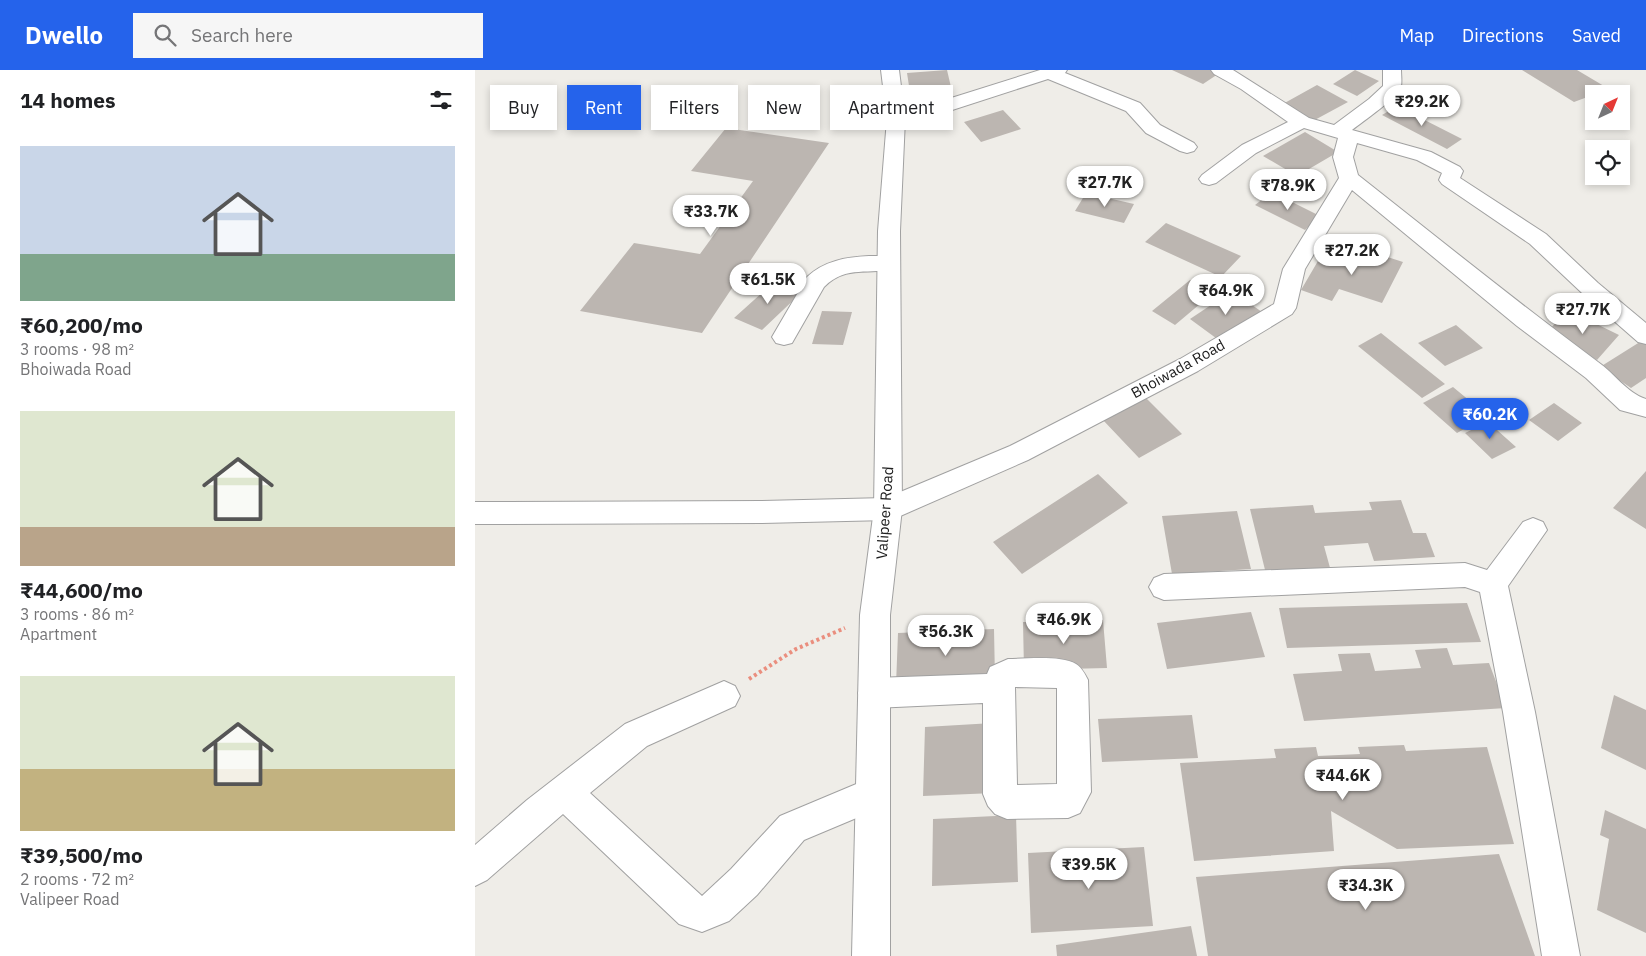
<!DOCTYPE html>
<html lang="en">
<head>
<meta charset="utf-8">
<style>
  body { margin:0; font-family:"IBM Plex Sans",sans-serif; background:#f6f6f6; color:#202124; height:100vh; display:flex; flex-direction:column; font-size:19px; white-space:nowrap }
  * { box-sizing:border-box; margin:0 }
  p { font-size:16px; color:#757577 }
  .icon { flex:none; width:28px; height:28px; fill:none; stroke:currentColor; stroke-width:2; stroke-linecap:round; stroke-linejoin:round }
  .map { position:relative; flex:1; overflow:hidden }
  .panel { display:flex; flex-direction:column; background:#fff; width:475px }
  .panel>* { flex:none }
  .hud { position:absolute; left:15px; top:15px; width:475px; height:45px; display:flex; gap:10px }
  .needle { width:32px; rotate:43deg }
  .controls { position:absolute; left:1110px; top:15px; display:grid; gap:10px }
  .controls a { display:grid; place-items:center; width:45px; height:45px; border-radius:0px; background:#fff; box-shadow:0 2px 8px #0003; font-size:25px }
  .price { position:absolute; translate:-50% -42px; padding:0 11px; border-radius:18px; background:#fff; color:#222; font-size:16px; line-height:32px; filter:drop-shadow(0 1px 2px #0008) }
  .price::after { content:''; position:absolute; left:50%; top:30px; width:15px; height:11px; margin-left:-8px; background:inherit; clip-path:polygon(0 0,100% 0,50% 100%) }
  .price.current { background:#2563eb; color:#fff }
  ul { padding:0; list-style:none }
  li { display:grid; align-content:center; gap:10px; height:265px; padding:0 20px }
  li span { display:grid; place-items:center; height:155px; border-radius:0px; color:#555 }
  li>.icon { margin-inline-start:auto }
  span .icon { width:90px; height:90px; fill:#fffc; stroke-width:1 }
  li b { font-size:21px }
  h2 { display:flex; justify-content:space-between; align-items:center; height:60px; padding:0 20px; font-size:21px }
  .tag { padding:0 18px; border-radius:0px; background:#fff; box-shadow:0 2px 8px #0003; font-size:18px; line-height:45px }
  .tag.current { background:#2563eb; color:#fff }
  header { display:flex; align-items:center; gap:30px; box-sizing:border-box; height:70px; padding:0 25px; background:#2563eb; color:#fff }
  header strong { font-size:24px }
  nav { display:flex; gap:28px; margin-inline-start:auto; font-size:18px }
  .search { width:350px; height:45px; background:#f6f6f6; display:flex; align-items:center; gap:12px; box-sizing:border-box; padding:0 18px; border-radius:0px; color:#757577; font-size:19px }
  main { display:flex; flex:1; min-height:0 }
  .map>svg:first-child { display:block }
</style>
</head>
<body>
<header>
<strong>Dwello</strong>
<div class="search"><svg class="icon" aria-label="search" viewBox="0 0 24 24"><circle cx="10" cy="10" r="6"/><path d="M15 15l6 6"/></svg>Search here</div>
<nav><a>Map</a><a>Directions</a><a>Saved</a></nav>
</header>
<main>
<section class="panel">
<h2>14 homes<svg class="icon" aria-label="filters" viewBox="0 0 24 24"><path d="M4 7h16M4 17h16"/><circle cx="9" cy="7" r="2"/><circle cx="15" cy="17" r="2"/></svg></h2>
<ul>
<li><span style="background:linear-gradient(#c9d6e8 70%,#7fa58c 0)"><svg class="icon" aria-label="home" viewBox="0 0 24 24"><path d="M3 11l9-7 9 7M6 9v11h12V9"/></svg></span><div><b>₹60,200/mo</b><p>3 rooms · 98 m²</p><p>Bhoiwada Road</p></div></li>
<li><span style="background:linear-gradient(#dfe7d0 75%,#b9a48a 0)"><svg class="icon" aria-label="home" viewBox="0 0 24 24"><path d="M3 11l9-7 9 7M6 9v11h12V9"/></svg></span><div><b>₹44,600/mo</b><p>3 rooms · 86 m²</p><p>Apartment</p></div></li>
<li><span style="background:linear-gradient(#dfe7d0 60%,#c2b280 0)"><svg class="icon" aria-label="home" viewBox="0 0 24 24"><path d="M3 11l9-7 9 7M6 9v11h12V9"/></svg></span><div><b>₹39,500/mo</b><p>2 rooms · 72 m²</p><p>Valipeer Road</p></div></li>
</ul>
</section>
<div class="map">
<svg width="1171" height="886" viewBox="0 0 1171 886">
  <rect width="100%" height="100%" fill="#efede8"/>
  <path fill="#bcb6b1" d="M472 0 479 30 437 35 432 3Z
    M697 0H742L746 2 728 14Z
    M880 0 904 11 882 26 858 14Z
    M1047 0H1102L1134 19 1099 32Z
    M842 15 873 32 836 52 806 35Z
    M922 36 987 69 972 79 907 45Z
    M528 40 546 59 506 72 489 52Z
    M251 58 354 73 227 263 105 241 159 173 225 184 278 111 216 101Z
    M830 62 863 82 822 106 788 86Z
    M797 122 845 146 830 160 780 135Z
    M611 123 659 134 649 153 600 141Z
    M691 153 766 186 746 207 670 172Z
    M850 179 891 193 897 182 928 192 907 233 864 219 857 231 826 220Z
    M715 210 738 223 700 255 677 241Z
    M300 211 327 222 287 260 259 248Z
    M757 221 787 242 745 271 715 249Z
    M1093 240 1144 265 1122 290 1071 263Z
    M347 241 377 242 368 275 337 274Z
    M981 255 1008 278 970 296 943 273Z
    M906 263 970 314 947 328 883 276Z
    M1168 270 1171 271V308L1156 318 1125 297Z
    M978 317 1013 346 982 363 948 333Z
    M670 327 707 364 664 388 627 349Z
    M1079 333 1107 353 1083 371 1054 350Z
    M1013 352 1041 377 1017 389 990 363Z
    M1171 401V459L1138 438Z
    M623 404 653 433 547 504 518 472Z
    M926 430 938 463H951L960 487 899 491 893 473 849 476 857 505 792 508 775 439 838 435 840 443 897 440 894 432Z
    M762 441 776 499 697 504 687 446Z
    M992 533 1006 572 812 578 804 538Z
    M776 542 790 587 692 599 682 553Z
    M628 550 632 598 549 600 548 552Z
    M519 559 520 610 421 615 423 563Z
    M972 578 978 595 1014 593 1031 638 829 651 818 604 867 601 863 584 895 583 900 601 946 598 940 580Z
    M1139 625 1171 640V700L1126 678Z
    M717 645 723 688 627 692 623 649Z
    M518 653 519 723 448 726 450 657Z
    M929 675 931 681 1012 677 1039 774 922 779 856 741 859 781 719 791 705 693 801 688 799 679 841 677 843 686 885 684 883 677Z
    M1130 740 1171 759V863L1122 840 1134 769 1125 765Z
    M541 745 543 812 457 816 458 749Z
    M669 777 678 856 556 863 553 783Z
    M1024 784 1060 886H733L721 807Z
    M716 856 722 886H582L581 875Z"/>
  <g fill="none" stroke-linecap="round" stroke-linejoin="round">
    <g stroke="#a1a1a1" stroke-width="2">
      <path id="minor" d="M565 0H592L590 3 665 33 685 55 719 73 722 77 719 81 712 83 705 81 671 63 651 41 573 9 468 43 421 55 414 53 412 49 414 45 454 35Z
        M736 0H758L834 48 859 55 894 29 908 16V0H926C926 5 927 11 926 16 924 27 887 52 877 60L956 82 985 97 988 101 985 108 1071 164 1123 213 1171 253V274L1163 272 1107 223 1055 174 967 114 964 110 967 103 942 90 882 73 878 87 883 105C963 168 1042 232 1123 292 1139 303 1152 323 1171 329V347L1145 340 1111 308 1042 256 877 120 830 199 821 238 817 244 723 301 553 390 423 447 413 450 287 453 0 454V432L287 431 411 428 535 376 705 289 799 234 808 199 864 108 858 87 863 68 829 58 781 83 741 113 734 115 727 113 724 109 727 105 767 75 813 52 766 19 739 4Z
        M394 186H414L422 188 425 193 422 198C394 206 372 194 349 217L317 273 309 275 301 273 297 267 332 207C349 191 371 187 394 186Z
        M1058 448 1068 452 1072 460 1033 516 1060 642 1105 886H1067L1028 642 1005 522 990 517 689 530 679 526 674 517 679 508 689 504 990 493 1012 500 1048 452Z
        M533 589C551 589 586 585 601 594 607 598 610 604 613 610L616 722 605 743 593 748 532 749 520 744 513 736 508 724V633L399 638 388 633 383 623 388 613 399 608 512 604 515 597ZM540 617 582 618V714L542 715Z
        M249 611 260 616 265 626 260 636 172 676 115 723 227 826 256 799 305 746 398 707 410 712 415 724 410 736 329 770 282 825 254 851 227 862 204 854 88 744 12 810 0 816V775L52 730 150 654Z"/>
    </g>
    <g stroke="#a1a1a1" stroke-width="2">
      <path id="tertiary" d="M406 0H424L430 49 425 161 427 439 415 545V886H377L385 545 399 439 403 161 412 49Z"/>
    </g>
    <path stroke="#ea8e7e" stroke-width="4" stroke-dasharray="3 3" stroke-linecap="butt" d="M274 609 321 579 370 558"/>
    <use href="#minor" fill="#fff" fill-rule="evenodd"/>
    <use href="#tertiary" fill="#fff" fill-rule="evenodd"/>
  </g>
  <g text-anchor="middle" stroke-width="4" stroke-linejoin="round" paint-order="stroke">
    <g font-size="15" fill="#202020" stroke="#fff">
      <text transform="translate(703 299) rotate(-29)" y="5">Bhoiwada Road</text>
      <text transform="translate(410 443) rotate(-86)" y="5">Valipeer Road</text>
    </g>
  </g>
</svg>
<div class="controls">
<a><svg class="needle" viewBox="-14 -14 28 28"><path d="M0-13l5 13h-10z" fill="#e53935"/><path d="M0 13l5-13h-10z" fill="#757577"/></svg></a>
<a><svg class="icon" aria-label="locate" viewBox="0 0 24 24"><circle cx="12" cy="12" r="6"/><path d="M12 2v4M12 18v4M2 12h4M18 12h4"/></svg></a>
</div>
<b class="price" style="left:947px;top:57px">₹29.2K</b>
<b class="price" style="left:630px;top:138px">₹27.7K</b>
<b class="price" style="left:813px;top:141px">₹78.9K</b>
<b class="price" style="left:236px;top:167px">₹33.7K</b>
<b class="price" style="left:877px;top:206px">₹27.2K</b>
<b class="price" style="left:293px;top:235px">₹61.5K</b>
<b class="price" style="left:751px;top:246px">₹64.9K</b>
<b class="price" style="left:1108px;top:265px">₹27.7K</b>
<b class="price current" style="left:1015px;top:370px">₹60.2K</b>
<b class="price" style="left:589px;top:575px">₹46.9K</b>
<b class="price" style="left:471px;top:587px">₹56.3K</b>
<b class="price" style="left:868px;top:731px">₹44.6K</b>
<b class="price" style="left:614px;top:820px">₹39.5K</b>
<b class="price" style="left:891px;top:841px">₹34.3K</b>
<div class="hud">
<a class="tag">Buy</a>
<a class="tag current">Rent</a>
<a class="tag">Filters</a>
<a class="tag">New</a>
<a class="tag">Apartment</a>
</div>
</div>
</main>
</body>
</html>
